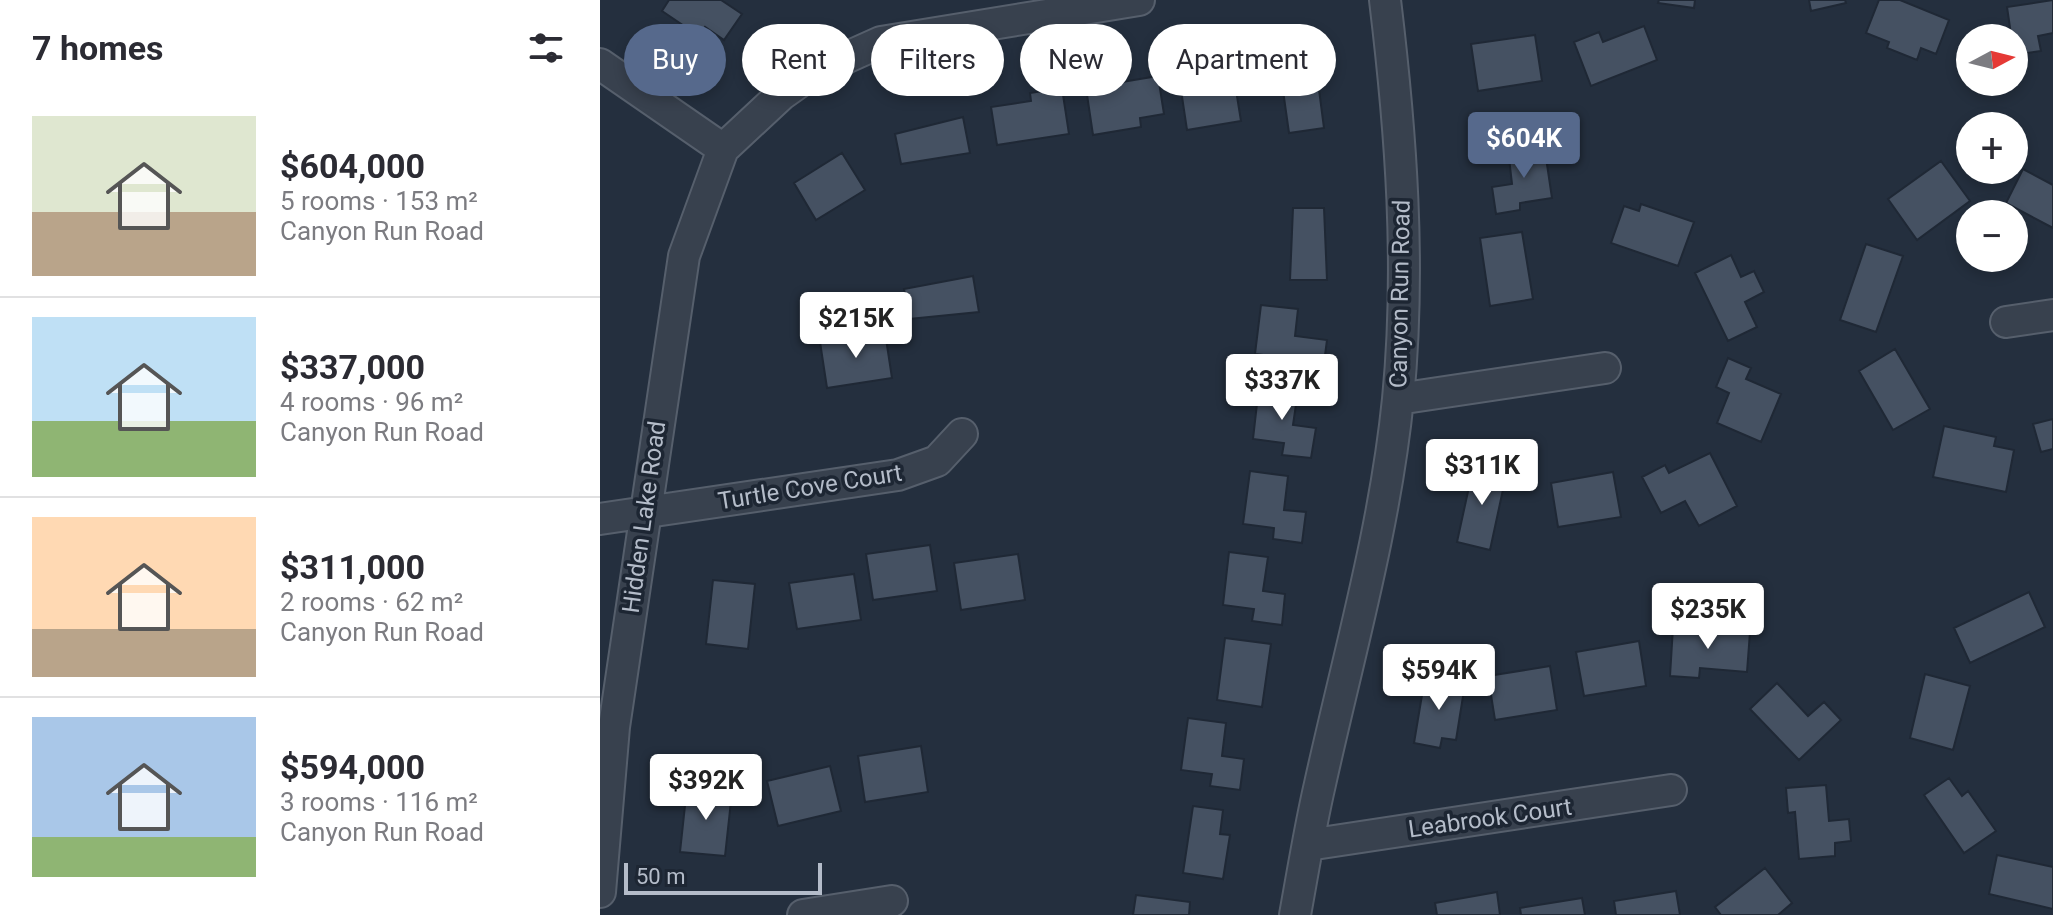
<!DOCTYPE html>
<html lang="en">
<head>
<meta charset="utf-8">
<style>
  body { margin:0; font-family:Roboto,sans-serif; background:#f7f7f7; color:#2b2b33; height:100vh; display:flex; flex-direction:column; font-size:30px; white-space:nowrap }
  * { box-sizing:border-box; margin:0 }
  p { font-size:26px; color:#7c7c81 }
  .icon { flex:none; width:44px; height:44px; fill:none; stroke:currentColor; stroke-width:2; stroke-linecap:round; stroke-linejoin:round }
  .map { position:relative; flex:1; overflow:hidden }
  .drawer { display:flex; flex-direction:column; background:#fff; width:600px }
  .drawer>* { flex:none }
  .guide { position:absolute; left:24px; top:24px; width:760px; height:72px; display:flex; gap:16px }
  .needle { width:52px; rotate:83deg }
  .buttons { position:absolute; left:1356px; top:24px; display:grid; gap:16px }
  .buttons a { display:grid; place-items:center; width:72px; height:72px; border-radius:50%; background:#fff; box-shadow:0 4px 12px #0003; font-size:40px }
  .scale { position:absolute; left:24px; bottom:20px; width:198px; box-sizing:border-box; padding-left:8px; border:4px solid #b4bcc9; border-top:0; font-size:22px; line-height:28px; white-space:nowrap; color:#b4bcc9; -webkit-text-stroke:6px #1d2633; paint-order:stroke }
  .price { position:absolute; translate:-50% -68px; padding:0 18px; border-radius:8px; background:#fff; color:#222; font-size:26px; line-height:52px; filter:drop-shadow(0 2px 4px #0008) }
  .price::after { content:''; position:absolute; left:50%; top:48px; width:24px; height:18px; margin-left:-12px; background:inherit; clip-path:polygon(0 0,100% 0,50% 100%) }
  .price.selected { background:#56698c; color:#fff }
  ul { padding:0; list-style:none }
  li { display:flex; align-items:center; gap:24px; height:200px; padding:0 32px }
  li+li { border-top:2px solid #e1e1e2 }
  li span { display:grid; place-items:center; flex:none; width:224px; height:160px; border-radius:0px; color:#555 }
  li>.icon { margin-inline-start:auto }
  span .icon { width:96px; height:96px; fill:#fffc; stroke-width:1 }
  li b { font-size:34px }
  h2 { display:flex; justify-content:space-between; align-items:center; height:96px; padding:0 32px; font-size:34px }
  .pill { padding:0 28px; border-radius:36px; background:#fff; box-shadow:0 4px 12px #0003; font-size:28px; line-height:72px }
  .pill.selected { background:#56698c; color:#fff }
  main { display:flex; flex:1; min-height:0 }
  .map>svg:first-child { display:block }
</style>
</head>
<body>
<main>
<section class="drawer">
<h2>7 homes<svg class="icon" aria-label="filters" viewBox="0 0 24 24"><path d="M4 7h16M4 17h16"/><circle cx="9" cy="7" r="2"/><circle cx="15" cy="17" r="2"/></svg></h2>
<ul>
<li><span style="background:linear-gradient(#dfe7d0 60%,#b9a48a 0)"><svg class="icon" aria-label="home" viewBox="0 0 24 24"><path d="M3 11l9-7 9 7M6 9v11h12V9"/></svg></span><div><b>$604,000</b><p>5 rooms · 153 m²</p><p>Canyon Run Road</p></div></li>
<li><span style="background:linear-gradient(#bfe0f5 65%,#8fb573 0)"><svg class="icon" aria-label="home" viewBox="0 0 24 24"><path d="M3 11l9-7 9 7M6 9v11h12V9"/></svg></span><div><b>$337,000</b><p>4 rooms · 96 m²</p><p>Canyon Run Road</p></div></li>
<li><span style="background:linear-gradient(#ffd9b3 70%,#b9a48a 0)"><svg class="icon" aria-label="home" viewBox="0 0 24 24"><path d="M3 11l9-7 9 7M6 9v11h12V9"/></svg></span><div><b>$311,000</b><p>2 rooms · 62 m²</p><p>Canyon Run Road</p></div></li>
<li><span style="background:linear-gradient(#a9c7e8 75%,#8fb573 0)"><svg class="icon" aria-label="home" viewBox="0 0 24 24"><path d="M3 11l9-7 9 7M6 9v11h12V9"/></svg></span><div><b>$594,000</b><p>3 rooms · 116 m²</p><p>Canyon Run Road</p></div></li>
</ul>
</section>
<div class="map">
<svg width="1453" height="915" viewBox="0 0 1453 915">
  <rect width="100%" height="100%" fill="#242f3e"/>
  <path fill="#455162" stroke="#1f2835" stroke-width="2" d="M69 0H121L142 14 124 40 105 27 99 36 62 11Z
    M1059 0H1095L1094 8 1058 3Z
    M1209 0H1245L1246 3 1211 11Z
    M1279 0H1300L1349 20 1336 54 1321 48 1317 60 1287 48 1289 42 1266 33Z
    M1453 0V33L1438 36 1441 51 1414 55 1407 7Z
    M1044 26 1057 60 991 86 974 42 999 32 1003 42Z
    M935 35 942 81 878 91 871 44Z
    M714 51 724 128 689 133 678 55Z
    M642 59 647 88 636 90 641 121 587 130 581 90 617 85 613 64Z
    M558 76 564 114 540 118 541 127 493 135 486 88Z
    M462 88 469 134 397 145 391 107 431 101 430 93Z
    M363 117 370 153 301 164 295 134Z
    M944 144 952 198 920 203V210L896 214 892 187 912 184 908 149Z
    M242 153 265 190 216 220 194 183Z
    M1341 161 1370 201 1317 240 1288 199Z
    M1423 169 1453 185V228L1406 203Z
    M1041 204 1094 222 1078 266 1011 243 1024 206 1039 211Z
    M693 208H724L727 280H690Z
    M922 232 933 299 890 306 880 238Z
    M1266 244 1303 256 1276 332 1240 320Z
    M1131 255 1141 277 1154 271 1164 292 1145 302 1157 327 1128 341 1095 273Z
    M373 276 379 312 309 319 304 289Z
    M661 305 698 309 695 336 727 340 723 371 694 368 696 359 655 354Z
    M285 332 292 378 227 388 220 342Z
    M1295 349 1330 409 1293 430 1259 371Z
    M1128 358 1151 368 1146 379 1181 394 1161 442 1117 423 1129 393 1116 387Z
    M659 386 698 391 693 425 716 428 711 458 682 455 684 443 653 439Z
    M1453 419V449L1441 452 1433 424Z
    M1344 426 1396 437 1394 446 1414 450 1406 492 1333 477Z
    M1110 453 1137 506 1099 526 1085 501 1061 513 1042 477 1065 465 1069 473Z
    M874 464 907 471 890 550 857 542Z
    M650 471 688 476 684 510 706 512 702 543 673 539 674 528 643 524Z
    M1013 472 1021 517 958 527 951 483Z
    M330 545 337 591 273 600 266 554Z
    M629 552 668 557 663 591 685 594 682 625 652 621 654 609 623 605Z
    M418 554 425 600 361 610 354 563Z
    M254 574 261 620 197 629 189 583Z
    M113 580 155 584 148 649 106 644Z
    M1429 592 1445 627 1370 663 1354 628Z
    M1073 627 1150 632 1147 672 1100 668 1099 678 1070 676Z
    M625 638 671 644 662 707 617 700Z
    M1039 641 1046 686 984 696 976 652Z
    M950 666 957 710 895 720 888 676Z
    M1325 674 1370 686 1353 750 1310 738Z
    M825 677 865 684 856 740 842 738 840 748 814 743Z
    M1177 683 1208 716 1224 702 1241 720 1199 760 1150 709Z
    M588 718 626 723 622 756 644 759 640 790 610 786 612 774 581 770Z
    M321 746 328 792 265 802 258 756Z
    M230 766 241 811 178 826 167 781Z
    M1349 778 1362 796 1368 791 1396 831 1364 853 1324 795Z
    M1226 785 1229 821 1249 819 1251 841 1235 843V856L1199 859 1195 812 1188 813 1186 788Z
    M87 787 132 792 125 856 80 852Z
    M593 806 623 810 620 834 630 835 623 879 583 873Z
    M1397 855 1453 867V909L1389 894Z
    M1165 868 1192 903 1178 915H1121L1115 907Z
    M1076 891 1080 915H1016L1014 901Z
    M897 892 900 915H837L835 903Z
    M536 895 590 902 589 915H533Z
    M982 898 985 915H921L920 908Z"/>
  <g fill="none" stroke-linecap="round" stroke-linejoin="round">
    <g stroke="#565f6c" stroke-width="34">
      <path id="minor" d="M0 64 123 149
        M1406 322 1453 315
        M798 399 1005 368
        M0 519 298 475 337 461 362 434
        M708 845 1071 790
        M0 892 14 727 84 256 123 149 181 95 212 73 281 42 539 0
        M203 915 292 901
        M695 915C703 871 710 827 720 784 748 657 785 529 798 399 811 266 801 132 785 0"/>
    </g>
    <use href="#minor" stroke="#38414e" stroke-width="30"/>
  </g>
  <g text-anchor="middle" stroke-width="7" stroke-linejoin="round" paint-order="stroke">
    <g font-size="24" fill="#b4bcc9" stroke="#1d2633">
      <text transform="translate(800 294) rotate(-89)" y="8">Canyon Run Road</text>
      <text transform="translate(210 487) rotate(-9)" y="8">Turtle Cove Court</text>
      <text transform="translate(44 517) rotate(-82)" y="8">Hidden Lake Road</text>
      <text transform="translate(890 818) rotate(-8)" y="8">Leabrook Court</text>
    </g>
  </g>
</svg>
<div class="buttons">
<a><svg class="needle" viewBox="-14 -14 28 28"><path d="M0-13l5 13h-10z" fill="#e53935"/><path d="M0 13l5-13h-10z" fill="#7c7c81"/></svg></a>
<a>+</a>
<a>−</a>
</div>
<div class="scale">50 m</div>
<b class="price selected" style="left:924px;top:180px">$604K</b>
<b class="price" style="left:256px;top:360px">$215K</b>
<b class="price" style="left:682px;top:422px">$337K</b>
<b class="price" style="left:882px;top:507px">$311K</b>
<b class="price" style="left:1108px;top:651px">$235K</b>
<b class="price" style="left:839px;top:712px">$594K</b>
<b class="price" style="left:106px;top:822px">$392K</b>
<div class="guide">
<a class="pill selected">Buy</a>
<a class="pill">Rent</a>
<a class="pill">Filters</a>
<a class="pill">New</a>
<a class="pill">Apartment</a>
</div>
</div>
</main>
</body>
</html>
